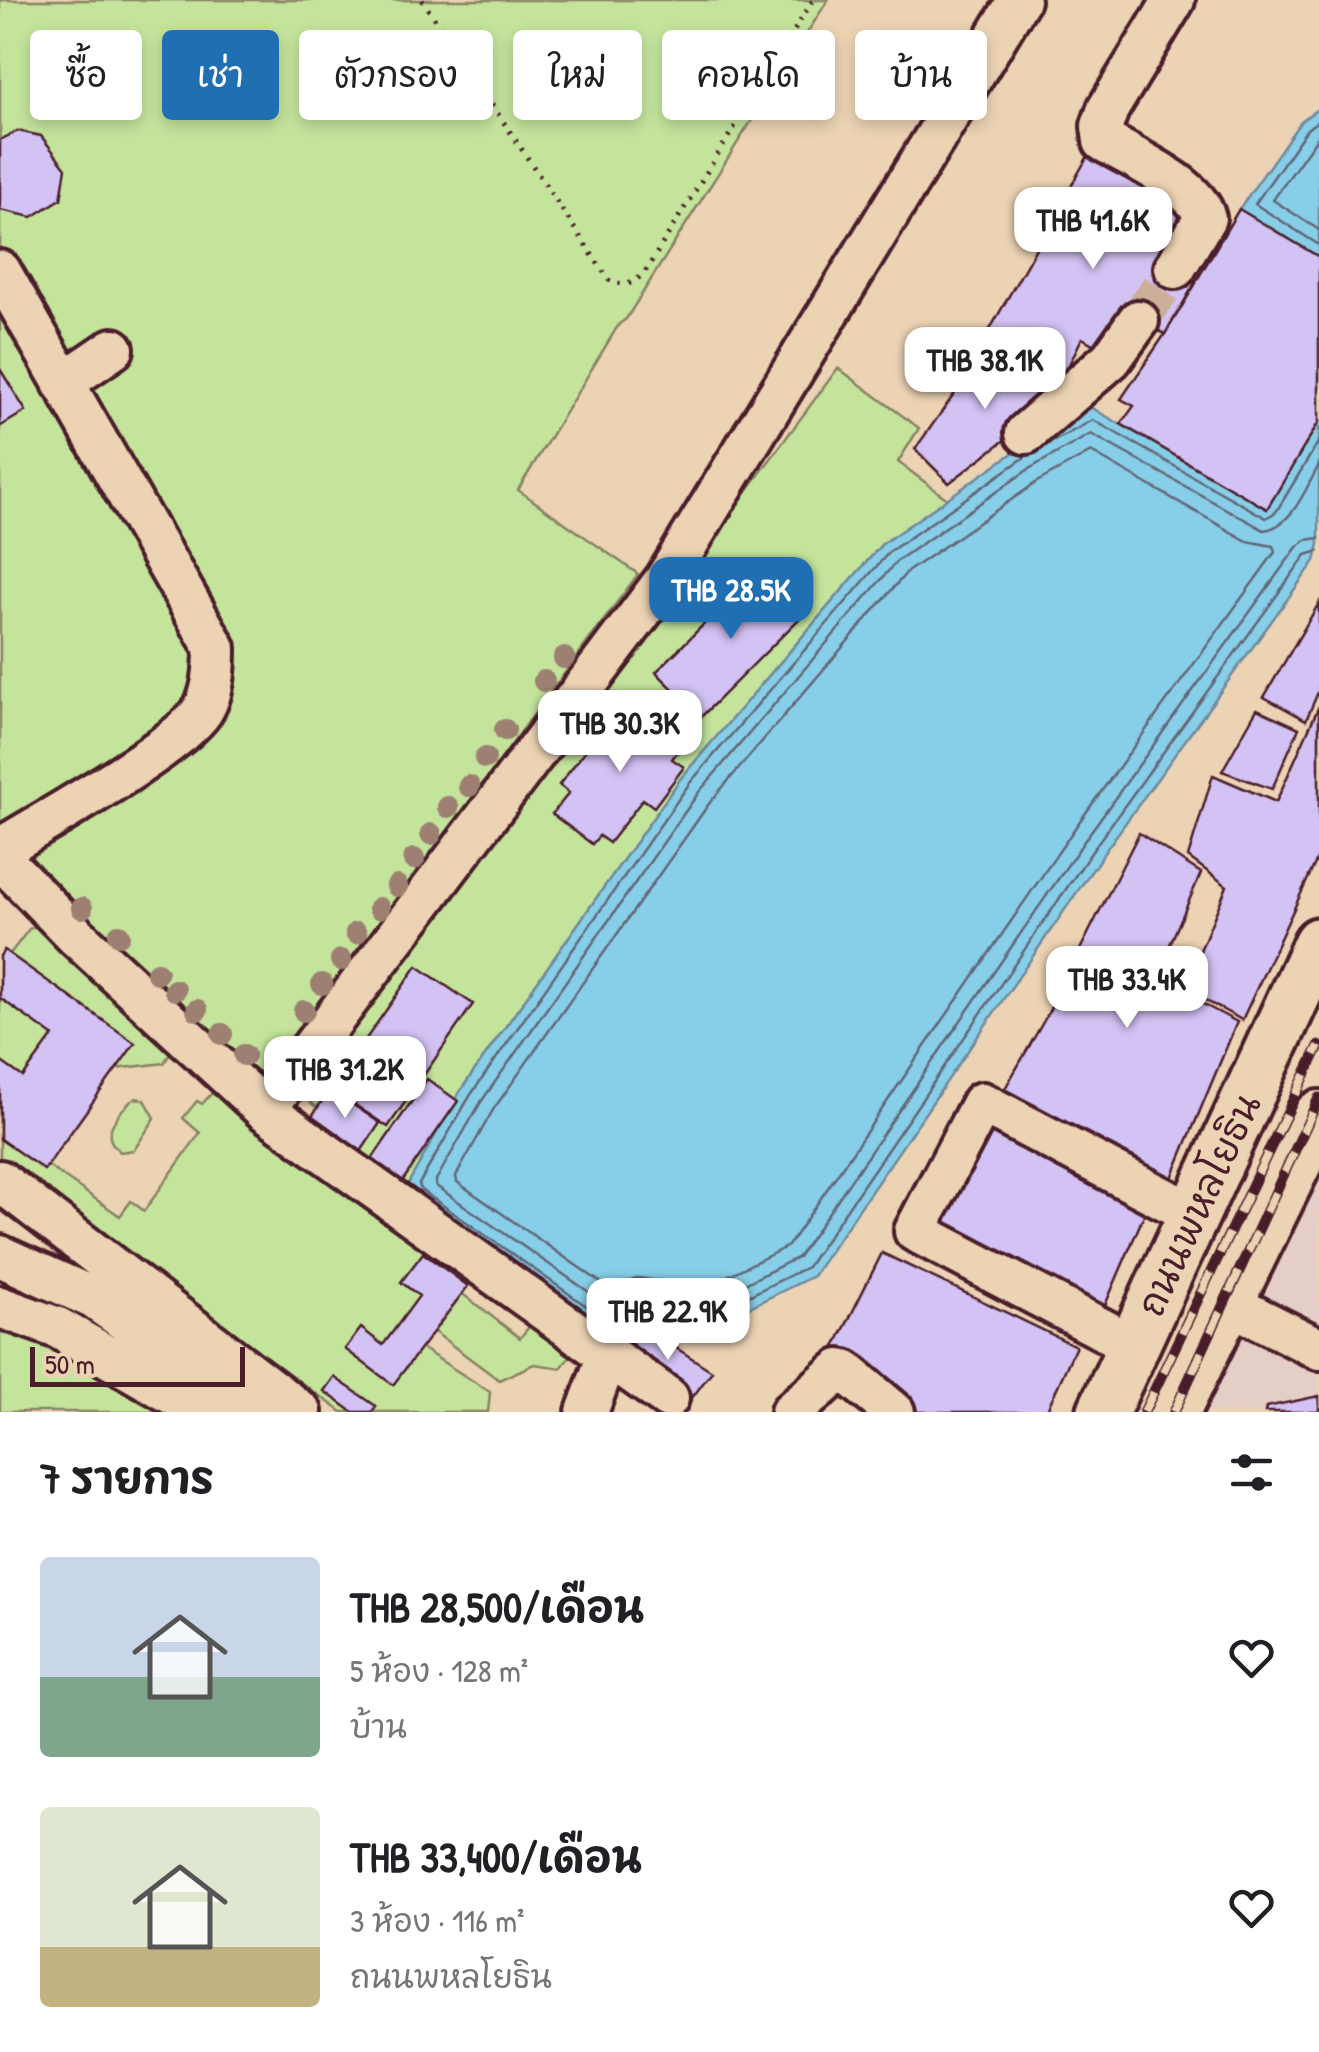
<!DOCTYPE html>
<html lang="th">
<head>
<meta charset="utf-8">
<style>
  body { margin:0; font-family:"Patrick Hand","Playpen Sans Thai",sans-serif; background:#f6f6f6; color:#202124; height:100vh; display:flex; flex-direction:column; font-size:38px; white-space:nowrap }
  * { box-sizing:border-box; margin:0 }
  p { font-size:32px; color:#757577 }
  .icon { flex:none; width:55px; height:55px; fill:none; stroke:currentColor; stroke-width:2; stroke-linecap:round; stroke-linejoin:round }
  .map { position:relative; height:1412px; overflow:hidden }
  .details { display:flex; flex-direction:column; background:#fff; flex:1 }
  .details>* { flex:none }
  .guide { position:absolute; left:30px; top:30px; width:1260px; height:90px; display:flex; gap:20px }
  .scale { position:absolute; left:30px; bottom:25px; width:215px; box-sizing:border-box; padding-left:10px; border:5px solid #4a1f2b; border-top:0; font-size:28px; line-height:35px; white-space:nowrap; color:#4a1f2b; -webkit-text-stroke:8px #ecd3b4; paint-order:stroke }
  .price { position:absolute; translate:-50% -85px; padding:0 22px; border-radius:20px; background:#fff; color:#222; font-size:32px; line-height:65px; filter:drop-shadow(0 2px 5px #0008) }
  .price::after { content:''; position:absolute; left:50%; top:60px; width:30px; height:22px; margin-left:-15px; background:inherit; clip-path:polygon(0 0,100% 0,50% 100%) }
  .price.selected { background:#1f6fb2; color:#fff }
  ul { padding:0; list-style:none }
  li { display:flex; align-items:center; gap:30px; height:250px; padding:0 40px }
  li span { display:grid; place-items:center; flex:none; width:280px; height:200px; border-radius:10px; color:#555 }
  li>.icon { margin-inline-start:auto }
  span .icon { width:120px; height:120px; fill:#fffc; stroke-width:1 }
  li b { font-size:42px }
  h2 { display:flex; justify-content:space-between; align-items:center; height:120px; padding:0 40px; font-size:42px }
  .pill { padding:0 35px; border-radius:10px; background:#fff; box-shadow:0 5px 15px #0003; font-size:35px; line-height:90px }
  .pill.selected { background:#1f6fb2; color:#fff }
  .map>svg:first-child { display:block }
</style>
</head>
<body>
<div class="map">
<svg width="1319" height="1412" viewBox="0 0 1319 1412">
  <rect width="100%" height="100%" fill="#ecd3b4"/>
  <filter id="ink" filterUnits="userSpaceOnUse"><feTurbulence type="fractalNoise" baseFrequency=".01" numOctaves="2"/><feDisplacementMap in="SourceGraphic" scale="20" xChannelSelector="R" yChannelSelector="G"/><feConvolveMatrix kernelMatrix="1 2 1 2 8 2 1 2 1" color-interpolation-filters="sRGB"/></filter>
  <g filter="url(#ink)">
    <path fill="#e4cec7" d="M1319 1149V1412H1190Z"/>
    <path fill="#c4e49c" stroke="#878264" stroke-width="2.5" d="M0 0H828L626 319 619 324 518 490 638 574 271 1069 237 1075 21 855 219 701 0 257Z
      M0 293 207 660 191 712 0 834Z
      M838 368 919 428 898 462 950 501 882 544 681 778 461 1090 404 1191 301 1093Z
      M44 922 167 1037 171 1052 164 1063 107 1070 48 1166 120 1216 131 1201 144 1211 200 1133 183 1118 197 1101 202 1104 212 1093 434 1251 426 1266 520 1338 536 1318 577 1348 561 1368 534 1364 499 1380 433 1331 421 1348 490 1392 488 1412H342L0 1166V967L29 929Z
      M136 1098 145 1100 155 1118 134 1150 120 1152C117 1149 111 1143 110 1138 107 1126 126 1103 136 1098Z
      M0 1326 48 1340 170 1412H0Z"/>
    <path fill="#87cfe8" stroke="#6f899c" stroke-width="2.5" d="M1319 108V257L1239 209 1301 121Z
      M1092 408 1266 508 1319 422V544L1315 561 1108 847 813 1276 707 1328 640 1315 616 1339 404 1191 461 1090 681 778 882 544 1017 450Z"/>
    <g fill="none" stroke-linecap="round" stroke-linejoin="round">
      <path stroke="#626577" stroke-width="2.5" d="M1319 120 1307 129 1255 204 1319 245
        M1319 135 1273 200 1319 230
        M1047 445 1093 420 1266 518 1276 512 1319 441
        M1091 452 1247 541 1273 546 1275 552 1077 825 788 1246 703 1288 639 1278 610 1289 457 1182 456 1176 493 1110 711 801 907 572 1037 482Z
        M1028 455 889 552 689 784 470 1096 419 1184 421 1190 612 1324 640 1305 706 1317 807 1267 1099 841 1306 555 1319 551
        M1319 465C1306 488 1292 527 1264 530L1091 434 1029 469 897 561 699 792 481 1102 436 1180V1186L612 1308 628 1296 640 1293 705 1304 798 1257 1089 834 1297 547 1306 540 1319 538"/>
    </g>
    <path fill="#d3c2f4" stroke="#4a1f2b" stroke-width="2.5" d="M18 131 41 136 66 168 61 199 32 217 0 210V140Z
      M1088 156 1186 213 1160 257 1196 283 1165 334 1126 314 1107 326 1095 345 1082 338 1061 381 984 340Z
      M1239 209 1319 257V422L1267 509 1121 424 1134 406 1121 399 1165 334Z
      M991 343 1061 381 1023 426 949 483 915 449Z
      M0 369 26 411 1 426 0 425Z
      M761 567 806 612 701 717 656 672Z
      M1319 603V690L1306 720 1264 697Z
      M638 704 686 740 672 759 684 767 654 807 643 799 609 843 599 836 592 844 552 814 569 793 559 785 615 712 626 720Z
      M1319 706V855L1242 1020 1184 989 1227 886 1188 857 1213 775 1276 802Z
      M1257 709 1299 728 1272 789 1222 771Z
      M1139 833 1201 873 1155 979 1237 1022 1166 1192 999 1099 1046 1017Z
      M4 950 135 1043 44 1170 0 1139V1061L23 1077 53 1036 0 998V956Z
      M417 966 473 1004 388 1127 331 1089Z
      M427 1079 458 1101 401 1183 370 1162Z
      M330 1089 380 1123 360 1153 310 1119Z
      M985 1122 1150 1201 1100 1317 935 1227Z
      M423 1253 468 1286 393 1385 345 1349 361 1328 383 1345 419 1296 401 1282Z
      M882 1253 1076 1346 1046 1412H900L830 1357Z
      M642 1326 712 1371 689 1402 621 1346Z
      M334 1377 376 1406 372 1412H353L324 1391Z
      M1319 1396V1412H1265L1266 1407Z"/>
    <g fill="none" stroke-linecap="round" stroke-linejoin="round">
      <path stroke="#ccaf99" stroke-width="40" stroke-dasharray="40 20" stroke-linecap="butt" d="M1138 321 1175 268"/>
      <g stroke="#4a1f2b" stroke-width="48">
        <path id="minor" d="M1174 0 1108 109 1102 126 1104 141C1133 158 1197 186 1205 218L1175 268
          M0 271 215 648C215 668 214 690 204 708 187 743 40 824 0 849
          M63 383 113 349
          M1026 433 1111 359 1138 321
          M0 858 76 936 265 1110 668 1398
          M265 1110 666 579 1019 0
          M0 1181 301 1412
          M0 1256 93 1298 255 1412
          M1226 1302 1319 1349
          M0 1307 58 1328 204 1412
          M1134 1346 915 1231 982 1103 1195 1215
          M587 1412 608 1355
          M791 1412 840 1370 845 1371 894 1412"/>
      </g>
      <g stroke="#4a1f2b" stroke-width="58">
        <path id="major" d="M1103 1412 1319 943
          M1174 1412 1319 1116"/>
      </g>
      <path stroke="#4a1f2b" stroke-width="5" stroke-dasharray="2.5 8" stroke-linecap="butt" d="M422 0 609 280C626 287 632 285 645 272L813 0"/>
      <use href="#minor" stroke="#ecd3b4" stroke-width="40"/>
      <use href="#major" stroke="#ecd3b4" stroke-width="50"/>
      <g stroke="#4a1f2b" stroke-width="11">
        <path id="rail" d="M1144 1412 1319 1046
          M1174 1412 1319 1098"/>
      </g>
      <use href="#rail" stroke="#ecd3b4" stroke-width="8" stroke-dasharray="22" stroke-linecap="butt"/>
    </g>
    <g fill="#9d8072">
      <circle cx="564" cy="658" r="11"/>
      <circle cx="544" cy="681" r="11"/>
      <circle cx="505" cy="730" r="11"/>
      <circle cx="485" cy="758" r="11"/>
      <circle cx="469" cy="786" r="11"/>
      <circle cx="448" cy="807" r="11"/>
      <circle cx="431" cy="834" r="11"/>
      <circle cx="414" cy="859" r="11"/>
      <circle cx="397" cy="886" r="11"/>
      <circle cx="82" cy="908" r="11"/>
      <circle cx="379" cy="908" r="11"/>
      <circle cx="356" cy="933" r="11"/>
      <circle cx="119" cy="935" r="11"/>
      <circle cx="341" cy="960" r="11"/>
      <circle cx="157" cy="973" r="11"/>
      <circle cx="322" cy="984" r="11"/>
      <circle cx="175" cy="990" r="11"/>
      <circle cx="197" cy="1010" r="11"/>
      <circle cx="304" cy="1011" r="11"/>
      <circle cx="222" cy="1034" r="11"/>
      <circle cx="277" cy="1051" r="11"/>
      <circle cx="244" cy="1055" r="11"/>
    </g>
  </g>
  <g text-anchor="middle" stroke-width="9" stroke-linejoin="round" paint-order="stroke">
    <g font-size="38" fill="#4a1f2b" stroke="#ecd3b4">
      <text transform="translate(1199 1205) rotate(-65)" y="13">ถนนพหลโยธิน</text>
    </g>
  </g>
</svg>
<div class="scale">50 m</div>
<b class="price" style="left:1093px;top:272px">THB 41.6K</b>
<b class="price" style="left:985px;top:412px">THB 38.1K</b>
<b class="price selected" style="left:731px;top:642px">THB 28.5K</b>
<b class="price" style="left:620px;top:775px">THB 30.3K</b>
<b class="price" style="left:1127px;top:1031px">THB 33.4K</b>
<b class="price" style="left:345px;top:1121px">THB 31.2K</b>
<b class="price" style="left:668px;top:1363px">THB 22.9K</b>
<div class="guide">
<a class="pill">ซื้อ</a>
<a class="pill selected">เช่า</a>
<a class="pill">ตัวกรอง</a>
<a class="pill">ใหม่</a>
<a class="pill">คอนโด</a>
<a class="pill">บ้าน</a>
</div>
</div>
<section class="details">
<h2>7 รายการ<svg class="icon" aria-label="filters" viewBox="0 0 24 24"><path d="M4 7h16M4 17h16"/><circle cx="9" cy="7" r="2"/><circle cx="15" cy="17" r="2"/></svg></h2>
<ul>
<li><span style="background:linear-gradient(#c9d6e8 60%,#7fa58c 0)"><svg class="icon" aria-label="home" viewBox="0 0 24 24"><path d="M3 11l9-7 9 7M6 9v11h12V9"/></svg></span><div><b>THB 28,500/เดือน</b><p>5 ห้อง · 128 m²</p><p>บ้าน</p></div><svg class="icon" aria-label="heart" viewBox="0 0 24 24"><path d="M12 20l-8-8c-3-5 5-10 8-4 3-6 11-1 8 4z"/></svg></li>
<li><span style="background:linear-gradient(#dfe7d0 70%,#c2b280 0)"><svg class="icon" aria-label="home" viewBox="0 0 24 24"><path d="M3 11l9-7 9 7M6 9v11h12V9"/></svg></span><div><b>THB 33,400/เดือน</b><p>3 ห้อง · 116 m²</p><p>ถนนพหลโยธิน</p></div><svg class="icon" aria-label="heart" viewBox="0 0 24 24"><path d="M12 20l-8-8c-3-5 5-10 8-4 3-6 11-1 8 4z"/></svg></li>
</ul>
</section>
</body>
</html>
